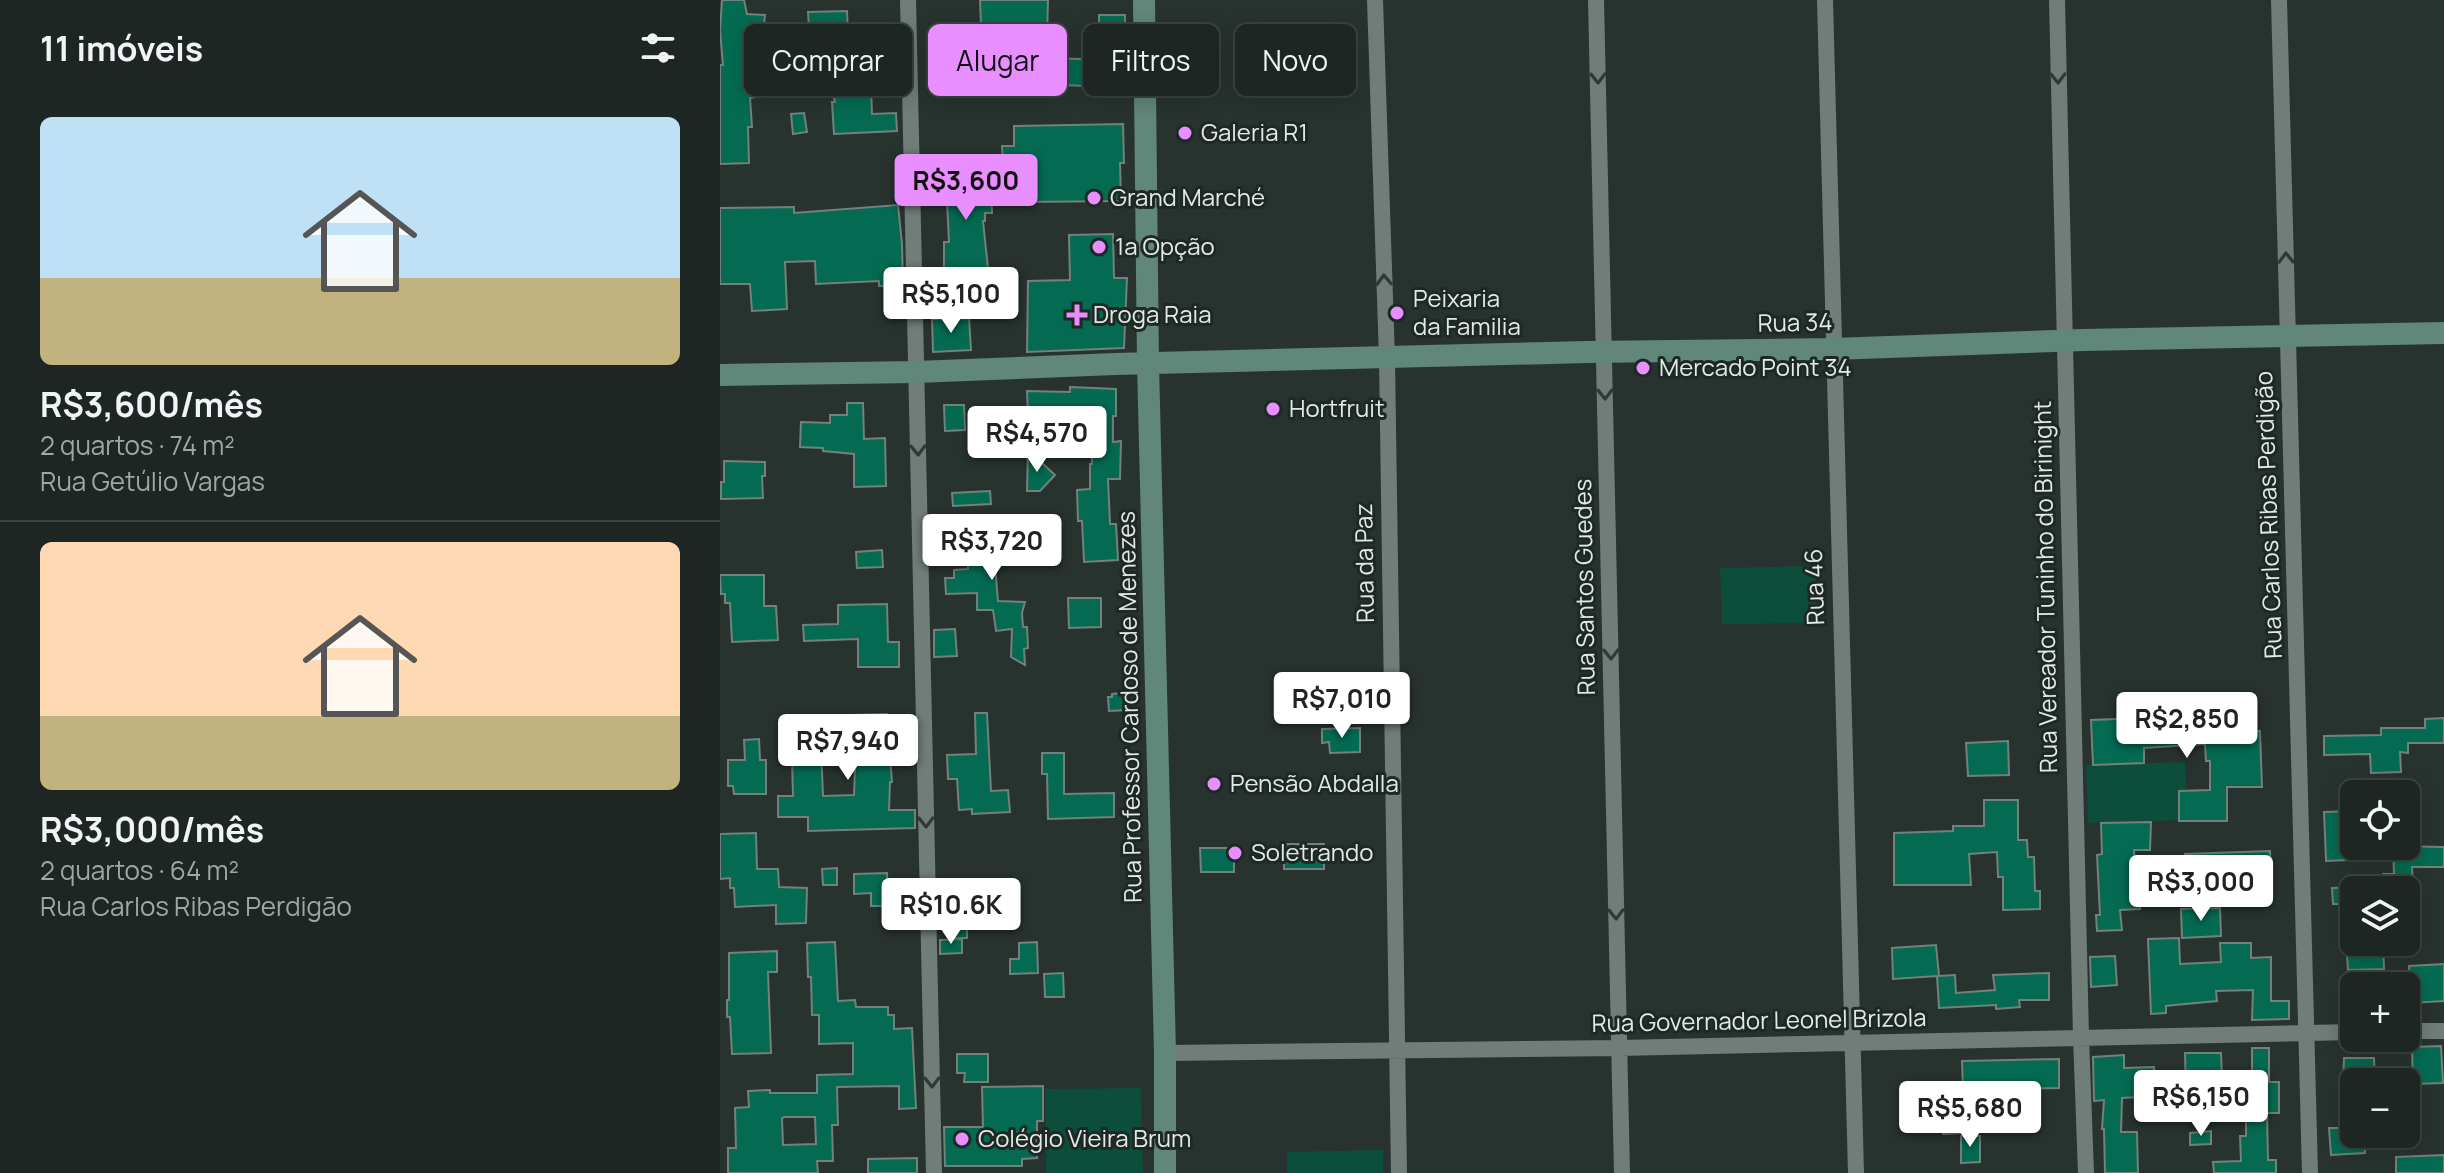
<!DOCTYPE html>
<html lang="pt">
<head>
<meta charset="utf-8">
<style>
  body { margin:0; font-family:Manrope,sans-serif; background:#262e2b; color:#f1f3f6; height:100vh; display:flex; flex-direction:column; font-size:30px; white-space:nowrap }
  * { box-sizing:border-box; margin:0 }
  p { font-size:26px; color:#a1a5a6 }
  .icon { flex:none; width:44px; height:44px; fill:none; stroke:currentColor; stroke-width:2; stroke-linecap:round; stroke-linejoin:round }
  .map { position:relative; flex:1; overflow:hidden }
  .sheet { display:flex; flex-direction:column; background:#1e2623; width:720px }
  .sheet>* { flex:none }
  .hud { position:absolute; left:24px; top:24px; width:760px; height:72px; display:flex; gap:16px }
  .fabs { position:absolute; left:1620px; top:780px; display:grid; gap:16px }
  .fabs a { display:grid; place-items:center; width:80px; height:80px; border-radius:12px; background:#1e2623; box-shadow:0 4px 20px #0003,0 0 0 2px #3c4341; font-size:40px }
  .price { position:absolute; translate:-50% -68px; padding:0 18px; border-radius:8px; background:#fff; color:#222; font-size:26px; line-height:52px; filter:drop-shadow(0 2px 4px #0008) }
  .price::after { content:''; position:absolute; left:50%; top:48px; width:24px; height:18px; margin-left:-12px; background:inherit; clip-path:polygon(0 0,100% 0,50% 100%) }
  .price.selected { background:#e88eff; color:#111 }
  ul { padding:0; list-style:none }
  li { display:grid; align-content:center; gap:16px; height:424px; padding:0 40px }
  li+li { border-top:2px solid #3c4341 }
  li span { display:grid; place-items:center; height:248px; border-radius:12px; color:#555 }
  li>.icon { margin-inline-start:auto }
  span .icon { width:144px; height:144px; fill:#fffc; stroke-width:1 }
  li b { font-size:34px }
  h2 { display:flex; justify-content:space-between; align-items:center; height:96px; padding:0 40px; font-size:34px }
  .pill { padding:0 28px; border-radius:12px; background:#1e2623; box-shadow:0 4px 20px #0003,0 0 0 2px #3c4341; font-size:28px; line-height:72px }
  .pill.selected { background:#e88eff; color:#111 }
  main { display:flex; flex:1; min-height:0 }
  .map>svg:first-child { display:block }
</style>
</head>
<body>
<main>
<section class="sheet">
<h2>11 imóveis<svg class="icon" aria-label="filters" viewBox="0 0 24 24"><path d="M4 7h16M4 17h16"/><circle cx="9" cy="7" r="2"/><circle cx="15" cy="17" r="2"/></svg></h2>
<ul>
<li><span style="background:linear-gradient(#bfe0f5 65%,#c2b280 0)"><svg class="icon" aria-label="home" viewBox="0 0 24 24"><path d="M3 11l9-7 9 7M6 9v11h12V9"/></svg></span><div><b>R$3,600/mês</b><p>2 quartos · 74 m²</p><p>Rua Getúlio Vargas</p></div></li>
<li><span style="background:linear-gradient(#ffd9b3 70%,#c2b280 0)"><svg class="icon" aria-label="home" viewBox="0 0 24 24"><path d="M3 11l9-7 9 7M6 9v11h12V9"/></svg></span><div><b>R$3,000/mês</b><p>2 quartos · 64 m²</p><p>Rua Carlos Ribas Perdigão</p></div></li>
</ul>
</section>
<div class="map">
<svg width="1724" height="1173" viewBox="0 0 1724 1173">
  <rect width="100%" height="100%" fill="#28332f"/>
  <path fill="#0d4d3b" d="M1095 566 1096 623 1002 624 1000 568Z
    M1465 762 1467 820 1368 823 1366 765Z
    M421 1088 423 1173H326L325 1089Z
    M663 1150V1173H567V1152Z"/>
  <path fill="#046b52" stroke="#74807b" stroke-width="2" fill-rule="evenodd" d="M2 0H24L27 14 45 15 43 34H50L52 59 74 57 75 70 36 73 37 97 30 98 32 127H28L29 163 0 164V65H3L0 31Z
    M260 0H328L327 36H297V48L262 49Z
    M127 11 129 59 150 58 152 114 176 113 177 131 114 134 112 102H115L114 98 117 97 115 43 90 44 88 12Z
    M379 15H405V35L379 36Z
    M299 57 390 60 389 87 342 85V88H298Z
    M84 113 87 132 73 134 71 114Z
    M403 124 404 163H400L401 201 301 202V164H283L282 146H294V126Z
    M222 167H253L264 170 271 189 272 213H265V221H263L269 278 224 279V242H229L227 202 222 203Z
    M178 205 182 244 183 285 159 286V281L96 284 95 261 65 262 67 309 32 311 30 284H0V208L74 207V213Z
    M393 234 394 278H407L404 348 307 352 308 281 350 280 349 235Z
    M249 318 251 350 213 352 212 319Z
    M350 387 396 389V416H393V442L401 441 400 479H388L390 524H396L398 560 364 562 362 521H358L357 490 370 489V464H372L370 419 308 417 307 391 350 392Z
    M127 403H143L144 439 165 438 166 486 134 487V454L103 451V448L80 447 81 422 110 423V415H127Z
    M224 405H244L245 430 225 431Z
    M308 422V444L264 446 263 423Z
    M308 450 335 475 320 491H307Z
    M4 461 45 462V476H42L43 498 1 499V482H4Z
    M270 491 271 504 233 506 232 493Z
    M294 528 295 565H275L278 601 305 602 302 613 303 627H307L308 648 304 649 305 665 291 657 292 629 276 631 273 610H257V593L226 594 225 578H234V570L248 569 247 529Z
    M162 550 163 567 137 568 136 552Z
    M0 575H44V606H56L58 640 12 642 10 603H5V594H1Z
    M348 598H381V627L349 628Z
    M167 604 168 642H179V667H138V639L84 641 83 625 118 624V605Z
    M235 629 237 656 214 657V630Z
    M402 693 404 696H407L408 710 389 711 388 697H392V694Z
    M255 713H267L271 791 288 790 290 812 252 814V809L239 810 237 779H228L227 755 256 754Z
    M167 714 172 782H170L169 810H195V828L88 831V817H58V796H73L72 758H86L85 722 100 721 103 796 134 795 135 769 130 768 129 715Z
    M1422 718 1423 734 1478 730 1540 731 1542 787H1507V821H1459V791L1490 790V761H1486L1485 744 1424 748V763L1373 765 1371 720Z
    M1724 718V743H1688V753L1680 752 1681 772 1651 773 1650 754 1604 755V736L1661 735V728H1705V719Z
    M640 728V752L610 753 609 742 602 743V729Z
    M39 739 40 760H46V794H14L13 786H8V760H25L24 740Z
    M1288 741 1289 775 1248 776 1246 743Z
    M322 753H344V794L394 793V817L328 819 327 774H322Z
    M1264 800H1298V840H1307L1308 857H1314L1315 891H1320V909L1283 910V877H1278L1277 852 1249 854 1251 885H1174V833L1233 831V826H1264Z
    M1634 811V842H1627L1628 860 1606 861 1604 812Z
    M1431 822 1430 850H1414L1416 892H1419L1420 909 1400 910 1402 930 1377 931 1376 915H1380L1377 855 1382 854 1381 823Z
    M36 833 37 869H58L59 887 87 888 86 923 56 924V905L15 907 14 888H10V878L0 879V834Z
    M564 844H604V869H564Z
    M1673 846 1724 847V867H1692L1693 890H1664L1663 874H1674Z
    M480 848H514V872H481Z
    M1550 851 1551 891 1495 893V878L1466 879 1465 854Z
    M117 868V885H103L102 869Z
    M167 873 168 906H151V893L134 894V874Z
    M1634 887V904H1613L1612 888Z
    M281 888V916H274V929H247V938H231V906H225V889Z
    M1500 908 1501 936 1462 938 1461 909Z
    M1459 938 1460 964 1501 962 1500 943H1531V958L1551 957V1001H1569V1019L1532 1020 1533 990 1496 991 1497 1001 1455 1005 1446 1006V1013L1431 1014 1428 939Z
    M242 939V953L220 954V940Z
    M115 942 118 1001 135 1000 136 1007H168V1015H174V1029L192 1028 196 1108 179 1109V1086L117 1087 118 1125H112L113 1161H97L98 1173H8V1148H16L15 1108 29 1107 28 1091 50 1090V1093H97V1075L133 1074V1043L99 1044V1015H92L91 977H88L87 943ZM65 1117H95L96 1144 63 1145 62 1118Z
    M317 942 318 973 290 974V959H299V943Z
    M1626 942H1663L1664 969 1628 970Z
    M1216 945 1219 976 1235 975 1236 993 1275 990 1273 975 1329 973V1000H1299L1300 1007 1276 1009V1005L1219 1008 1217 976 1173 979 1172 948Z
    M57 951V972H48L51 1053 12 1054 10 1017H7V1000H9V953Z
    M1395 956 1397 985 1371 987 1370 957Z
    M1724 964V1001L1691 1003 1689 966Z
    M343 973 344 997H325L324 974Z
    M1721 1046 1723 1083 1693 1084 1692 1047Z
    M1532 1048H1549V1082H1559V1113H1547L1548 1160H1556V1173H1494L1493 1162 1521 1161 1520 1136H1526V1121H1532Z
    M1465 1053H1501L1503 1103 1487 1104V1094H1466Z
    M237 1054H268V1082H244L245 1073H237Z
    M1404 1055V1068L1434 1067 1436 1096 1402 1098 1401 1132H1417L1418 1173H1385L1384 1129H1382L1384 1100 1374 1101 1373 1057Z
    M1624 1058H1654L1655 1082H1623Z
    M1339 1059V1088L1243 1090 1242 1061Z
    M323 1086V1121H317V1158L302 1159V1166H225L224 1127H263L262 1087Z
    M1222 1089 1244 1094 1245 1133 1223 1134Z
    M1609 1128H1634V1134H1645V1153L1611 1155Z
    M1491 1131V1144L1470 1145V1133Z
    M1241 1136H1260V1162L1241 1163Z
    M1724 1155V1173H1676V1157Z
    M197 1158V1173H148V1159Z"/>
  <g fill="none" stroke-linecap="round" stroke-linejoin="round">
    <path stroke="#717d78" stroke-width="16" d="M188 0 214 1173
      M655 0 667 358 679 1173
      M876 0 902 1173
      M1105 0 1136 1173
      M1337 0 1361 1037 1366 1173
      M1559 0 1590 1173
      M1686 1031H1724
      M445 1053 899 1048 1634 1032"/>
    <path stroke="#61867a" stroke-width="22" d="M424 0 428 364 445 1053V1173
      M0 375 196 372 395 364 868 352 1113 349 1363 340 1724 333"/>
  </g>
  <defs><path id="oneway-chevron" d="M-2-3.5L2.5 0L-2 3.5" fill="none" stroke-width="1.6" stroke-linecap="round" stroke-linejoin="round" transform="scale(2)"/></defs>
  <g stroke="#2f3a36">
    <use href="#oneway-chevron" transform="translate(878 78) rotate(89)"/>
    <use href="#oneway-chevron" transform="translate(1338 78) rotate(89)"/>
    <use href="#oneway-chevron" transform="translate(1566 258) rotate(-91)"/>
    <use href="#oneway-chevron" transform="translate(664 280) rotate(-92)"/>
    <use href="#oneway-chevron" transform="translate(885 394) rotate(89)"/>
    <use href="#oneway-chevron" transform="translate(198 450) rotate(89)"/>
    <use href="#oneway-chevron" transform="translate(891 654) rotate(89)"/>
    <use href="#oneway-chevron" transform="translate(206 822) rotate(89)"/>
    <use href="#oneway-chevron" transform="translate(896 914) rotate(89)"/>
    <use href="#oneway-chevron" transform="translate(212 1082) rotate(89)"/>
  </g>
  <g fill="#e88eff" stroke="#1e2925" stroke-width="3">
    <circle cx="465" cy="133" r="8"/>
    <circle cx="374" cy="198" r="8"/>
    <circle cx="379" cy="247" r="8"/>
    <circle cx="677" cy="313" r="8"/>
    <path d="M353 303h8v8h8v8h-8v8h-8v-8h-8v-8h8z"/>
    <circle cx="923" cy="368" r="8"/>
    <circle cx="553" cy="409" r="8"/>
    <circle cx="494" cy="784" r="8"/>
    <circle cx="515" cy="853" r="8"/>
    <circle cx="242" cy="1139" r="8"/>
  </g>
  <g text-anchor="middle" stroke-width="6" stroke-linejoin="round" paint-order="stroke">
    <g font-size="24" fill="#e2e9e6" stroke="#1e2925" text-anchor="start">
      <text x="481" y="141">Galeria R1</text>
      <text x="390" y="206">Grand Marché</text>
      <text x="395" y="255">1a Opção</text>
      <text x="693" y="307">Peixaria<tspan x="693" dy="28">da Familia</tspan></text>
      <text x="373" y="323">Droga Raia</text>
      <text x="939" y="376">Mercado Point 34</text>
      <text x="569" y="417">Hortfruit</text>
      <text x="510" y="792">Pensão Abdalla</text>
      <text x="531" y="861">Soletrando</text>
      <text x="258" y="1147">Colégio Vieira Brum</text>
    </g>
    <g font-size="24" fill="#e2e9e6" stroke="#1e2925">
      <text transform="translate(1075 323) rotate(-1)" y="8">Rua 34</text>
      <text transform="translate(1549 515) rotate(-92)" y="8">Rua Carlos Ribas Perdigão</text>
      <text transform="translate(645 563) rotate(-91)" y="8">Rua da Paz</text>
      <text transform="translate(865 587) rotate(-91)" y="8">Rua Santos Guedes</text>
      <text transform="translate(1095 587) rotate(-92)" y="8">Rua 46</text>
      <text transform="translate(1326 587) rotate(-91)" y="8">Rua Vereador Tuninho do Birinight</text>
      <text transform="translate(410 707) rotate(-91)" y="8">Rua Professor Cardoso de Menezes</text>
      <text transform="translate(1039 1021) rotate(-1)" y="8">Rua Governador Leonel Brizola</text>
    </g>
  </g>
</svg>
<div class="fabs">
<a><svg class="icon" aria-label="locate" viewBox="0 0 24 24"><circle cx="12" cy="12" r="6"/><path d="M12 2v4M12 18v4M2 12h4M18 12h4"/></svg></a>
<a><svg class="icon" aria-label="layers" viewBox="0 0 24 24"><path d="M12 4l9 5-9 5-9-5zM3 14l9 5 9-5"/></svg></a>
<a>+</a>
<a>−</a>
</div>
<b class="price selected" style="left:246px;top:222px">R$3,600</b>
<b class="price" style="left:231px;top:335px">R$5,100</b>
<b class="price" style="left:317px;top:474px">R$4,570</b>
<b class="price" style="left:272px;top:582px">R$3,720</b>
<b class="price" style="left:622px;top:740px">R$7,010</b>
<b class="price" style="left:1467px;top:760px">R$2,850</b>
<b class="price" style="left:128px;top:782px">R$7,940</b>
<b class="price" style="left:1481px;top:923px">R$3,000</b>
<b class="price" style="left:231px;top:946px">R$10.6K</b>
<b class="price" style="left:1481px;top:1138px">R$6,150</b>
<b class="price" style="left:1250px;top:1149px">R$5,680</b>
<div class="hud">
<a class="pill">Comprar</a>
<a class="pill selected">Alugar</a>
<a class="pill">Filtros</a>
<a class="pill">Novo</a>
</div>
</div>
</main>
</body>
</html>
